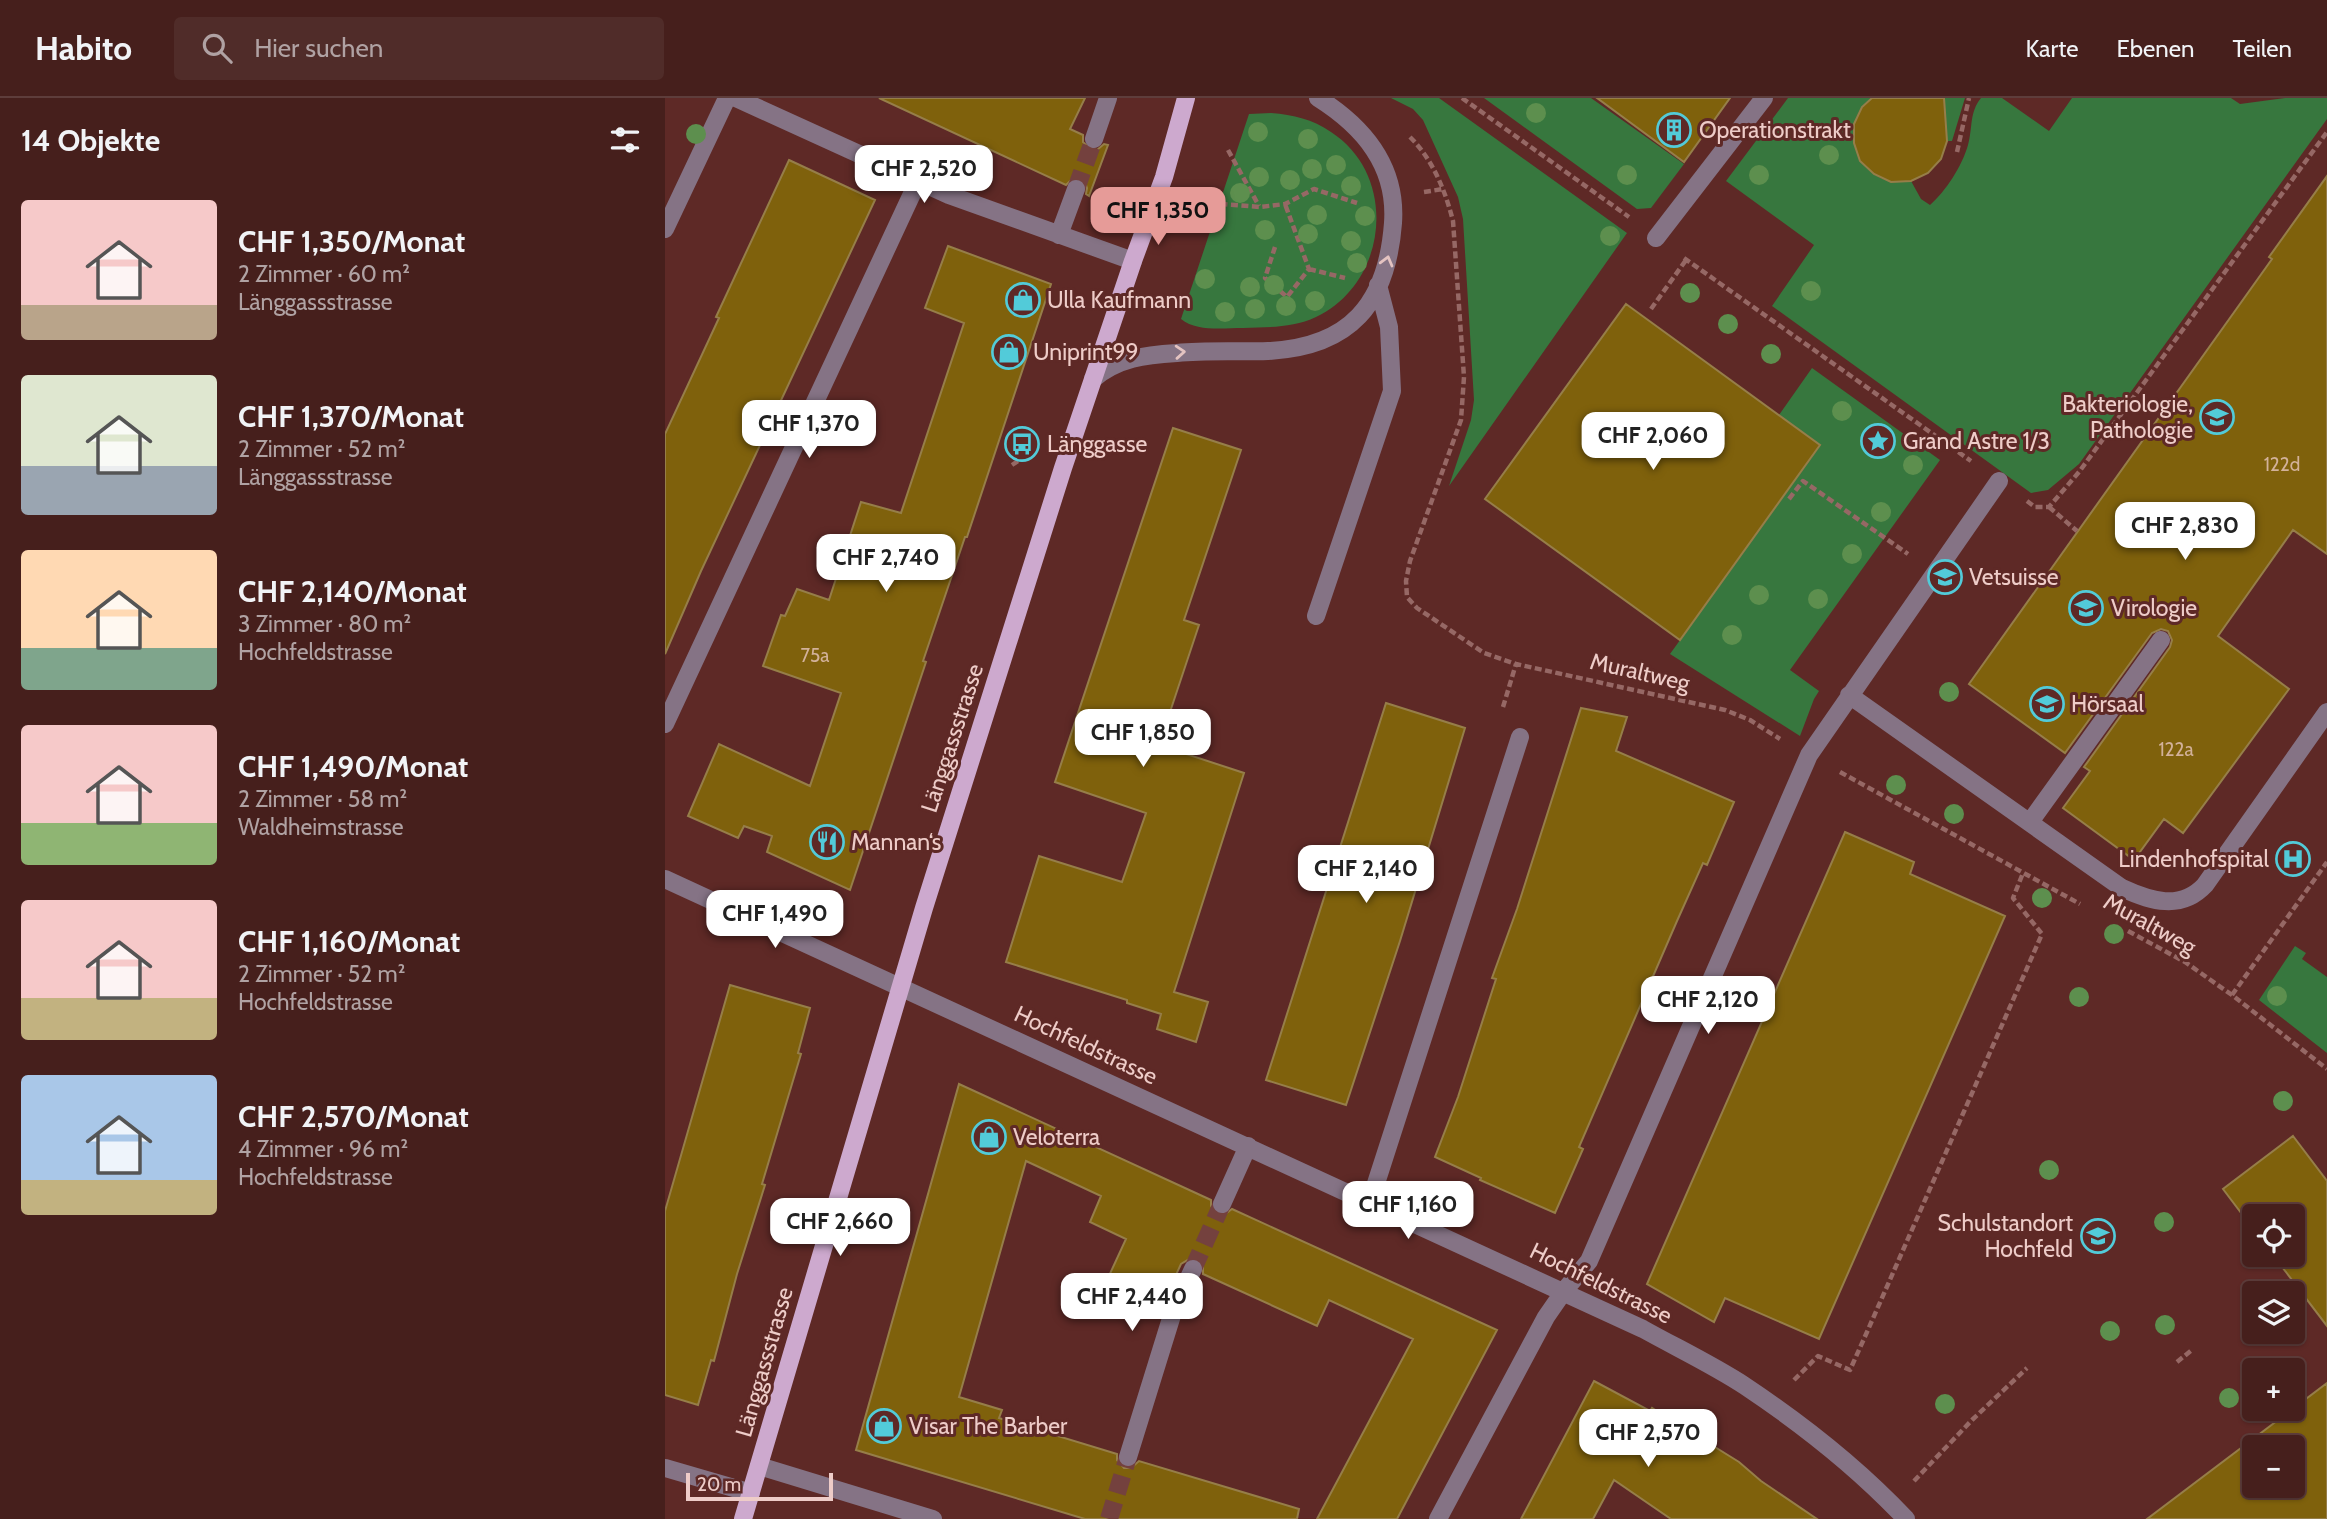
<!DOCTYPE html>
<html lang="de">
<head>
<meta charset="utf-8">
<style>
  body { margin:0; font-family:Cabin,sans-serif; background:#502c29; color:#f1f3f6; height:100vh; display:flex; flex-direction:column; font-size:26px; white-space:nowrap }
  * { box-sizing:border-box; margin:0 }
  p { font-size:23px; color:#b0a2a3 }
  .icon { flex:none; width:38px; height:38px; fill:none; stroke:currentColor; stroke-width:2; stroke-linecap:round; stroke-linejoin:round }
  .map { position:relative; flex:1; overflow:hidden }
  .drawer { display:flex; flex-direction:column; background:#461f1c; width:665px }
  .drawer>* { flex:none }
  .controls { position:absolute; left:1577px; top:1106px; display:grid; gap:14px }
  .controls a { display:grid; place-items:center; width:63px; height:63px; border-radius:7px; background:#461f1c; box-shadow:0 2px 5px #0004,0 0 0 2px #5e3d3b; font-size:35px }
  .scale { position:absolute; left:21px; bottom:18px; width:147px; box-sizing:border-box; padding-left:7px; border:4px solid #eeccc8; border-top:0; font-size:19px; line-height:24px; white-space:nowrap; color:#eeccc8; -webkit-text-stroke:5px #5e2926; paint-order:stroke }
  .price { position:absolute; translate:-50% -60px; padding:0 16px; border-radius:14px; background:#fff; color:#222; font-size:23px; line-height:46px; filter:drop-shadow(0 2px 4px #0008) }
  .price::after { content:''; position:absolute; left:50%; top:42px; width:21px; height:16px; margin-left:-10px; background:inherit; clip-path:polygon(0 0,100% 0,50% 100%) }
  .price.selected { background:#e69b98; color:#111 }
  ul { padding:0; list-style:none }
  li { display:flex; align-items:center; gap:21px; height:175px; padding:0 21px }
  li span { display:grid; place-items:center; flex:none; width:196px; height:140px; border-radius:7px; color:#555 }
  li>.icon { margin-inline-start:auto }
  span .icon { width:84px; height:84px; fill:#fffc; stroke-width:1 }
  li b { font-size:30px }
  h2 { display:flex; justify-content:space-between; align-items:center; height:84px; padding:0 21px; font-size:30px }
  header { display:flex; align-items:center; gap:42px; box-sizing:border-box; height:98px; padding:0 35px; background:#461f1c; border-bottom:2px solid #5e3d3b }
  header strong { font-size:33px }
  nav { display:flex; gap:38px; margin-inline-start:auto; font-size:24px }
  .search { width:490px; height:63px; background:#502c29; display:flex; align-items:center; gap:18px; box-sizing:border-box; padding:0 24px; border-radius:7px; color:#b0a2a3; font-size:26px }
  main { display:flex; flex:1; min-height:0 }
  .map>svg:first-child { display:block }
</style>
</head>
<body>
<header>
<strong>Habito</strong>
<div class="search"><svg class="icon" aria-label="search" viewBox="0 0 24 24"><circle cx="10" cy="10" r="6"/><path d="M15 15l6 6"/></svg>Hier suchen</div>
<nav><a>Karte</a><a>Ebenen</a><a>Teilen</a></nav>
</header>
<main>
<section class="drawer">
<h2>14 Objekte<svg class="icon" aria-label="filters" viewBox="0 0 24 24"><path d="M4 7h16M4 17h16"/><circle cx="9" cy="7" r="2"/><circle cx="15" cy="17" r="2"/></svg></h2>
<ul>
<li><span style="background:linear-gradient(#f6c9c9 75%,#b9a48a 0)"><svg class="icon" aria-label="home" viewBox="0 0 24 24"><path d="M3 11l9-7 9 7M6 9v11h12V9"/></svg></span><div><b>CHF 1,350/Monat</b><p>2 Zimmer · 60 m²</p><p>Länggassstrasse</p></div></li>
<li><span style="background:linear-gradient(#dfe7d0 65%,#9aa5b1 0)"><svg class="icon" aria-label="home" viewBox="0 0 24 24"><path d="M3 11l9-7 9 7M6 9v11h12V9"/></svg></span><div><b>CHF 1,370/Monat</b><p>2 Zimmer · 52 m²</p><p>Länggassstrasse</p></div></li>
<li><span style="background:linear-gradient(#ffd9b3 70%,#7fa58c 0)"><svg class="icon" aria-label="home" viewBox="0 0 24 24"><path d="M3 11l9-7 9 7M6 9v11h12V9"/></svg></span><div><b>CHF 2,140/Monat</b><p>3 Zimmer · 80 m²</p><p>Hochfeldstrasse</p></div></li>
<li><span style="background:linear-gradient(#f6c9c9 70%,#8fb573 0)"><svg class="icon" aria-label="home" viewBox="0 0 24 24"><path d="M3 11l9-7 9 7M6 9v11h12V9"/></svg></span><div><b>CHF 1,490/Monat</b><p>2 Zimmer · 58 m²</p><p>Waldheimstrasse</p></div></li>
<li><span style="background:linear-gradient(#f6c9c9 70%,#c2b280 0)"><svg class="icon" aria-label="home" viewBox="0 0 24 24"><path d="M3 11l9-7 9 7M6 9v11h12V9"/></svg></span><div><b>CHF 1,160/Monat</b><p>2 Zimmer · 52 m²</p><p>Hochfeldstrasse</p></div></li>
<li><span style="background:linear-gradient(#a9c7e8 75%,#c2b280 0)"><svg class="icon" aria-label="home" viewBox="0 0 24 24"><path d="M3 11l9-7 9 7M6 9v11h12V9"/></svg></span><div><b>CHF 2,570/Monat</b><p>4 Zimmer · 96 m²</p><p>Hochfeldstrasse</p></div></li>
</ul>
</section>
<div class="map">
<svg width="1662" height="1421" viewBox="0 0 1662 1421">
  <rect width="100%" height="100%" fill="#5e2926"/>
  <path fill="#37773e" d="M726 0H774L962 135 784 388 806 322 809 302 798 121 793 99 758 22 748 11Z
    M819 0H926L1019 66 986 110 972 111Z
    M1123 0H1207C1178 26 1185 71 1224 83 1231 84 1239 83 1246 83L1256 101 1265 107C1281 93 1297 68 1303 47 1308 29 1304 15 1316 0H1337L1384 33 1407 0H1566L1575 6 1620 0H1662V21L1414 366 1383 392 1366 395 1107 208 1149 147 1061 83Z
    M1264 0H1300L1287 43H1282Z
    M606 15C629 17 647 21 666 34 734 78 723 185 651 219 628 230 604 229 578 230 558 230 532 234 516 221L584 16Z
    M1147 270 1275 362 1125 572 1154 593 1149 601 1135 638 1005 556 1155 348 1114 317Z
    M1630 848 1641 855 1637 861 1662 879V955L1594 902Z"/>
  <path fill="#7f610c" stroke="#967e49" stroke-width="2" fill-rule="evenodd" d="M214 0H420L405 31 418 37V44L425 51 432 52 439 46 443 47 424 98 421 96 422 90 420 84 416 81 408 80 401 87Z
    M932 0H1065L1019 64Z
    M1207 0H1279L1282 43 1276 61 1263 75 1246 83 1226 84 1209 76 1195 63 1189 45V26L1197 9Z
    M124 62 210 102 36 473 0 556V336L54 220 51 219Z
    M1662 78V456L1628 432 1553 538 1624 591 1518 735 1499 721 1469 762 1398 710 1425 673 1419 669 1505 549 1507 542 1503 533 1496 531 1487 535 1400 655 1304 586 1607 161 1604 159Z
    M283 148 386 186 302 439H300L258 563 261 564 185 792 102 754 107 738 79 728 73 740 23 718 54 646 145 688 176 595 98 568 116 517 120 518 132 491 164 502 196 404 236 415 299 225 260 210Z
    M961 206 1155 347 1015 542 820 401Z
    M508 330 576 352 519 522 534 527 494 647 579 675 509 894 543 904 531 944 492 931 496 916 462 905V902L341 864 374 758 457 784 481 715 390 684Z
    M721 605 800 630 735 843 681 1007 601 982Z
    M916 610 962 619 951 653 1069 704 1042 767 1038 765 1012 823 914 1049 918 1051 890 1115 815 1082 816 1080 770 1059 793 999 831 881 827 880 852 811Z
    M1180 734 1249 764 1245 776 1340 818 1154 1241 1060 1200 1049 1224 982 1186Z
    M65 887 145 910 133 955 136 956 97 1086 100 1087 72 1176 49 1263 46 1262 33 1307 0 1297V1113Z
    M294 986 546 1102V1108L552 1116 559 1117 567 1111 832 1232 732 1421H652L748 1241 664 1202 652 1228 538 1176V1165L532 1160H526L516 1166 498 1205 443 1180 461 1141 425 1124 436 1098 361 1063 294 1299 337 1312 334 1320 452 1356V1362L459 1370H466L474 1363 634 1411 632 1421H420L191 1352Z
    M1628 1038 1662 1083V1228L1608 1157H1628V1118H1589V1132L1558 1091Z
    M929 1283 985 1313 987 1310 1037 1343V1341L1074 1364 1096 1383 1152 1421H1006L949 1382 928 1421H856Z
    M1662 1285V1421H1482ZM1589 1349H1628V1388H1589Z"/>
  <g fill="none" stroke-linecap="round" stroke-linejoin="round">
    <path stroke="#74413e" stroke-width="18" stroke-dasharray="18 9" stroke-linecap="butt" d="M411 91 429 41
      M528 1171 557 1106
      M444 1421 463 1359"/>
    <path stroke="#966865" stroke-width="4.5" stroke-dasharray="7 3.5" stroke-linecap="butt" d="M797 0 964 119
      M745 39C768 62 780 92 788 123L799 279 796 322 745 463 741 483 742 499 752 510 819 555 851 566 1060 612 1085 622 1115 641
      M563 52 594 108
      M1292 54 1304 0
      M759 94 778 91
      M545 105 595 109 620 106 649 91 692 105
      M610 149 600 180 622 199 644 171 620 106
      M1019 160 1306 363
      M644 171 680 180
      M402 199 407 207
      M986 211 1021 162
      M347 367 356 361
      M1124 401 1138 383 1243 456
      M1362 403 1370 409H1384L1414 374 1662 34
      M1384 409 1412 433
      M838 609 851 566
      M1175 674 1415 806
      M1463 833 1520 864 1567 897 1662 971
      M1567 897 1662 764
      M1609 1195 1627 1182
      M1512 1264 1528 1251
      M1129 1282 1153 1258 1185 1272 1202 1234 1377 836 1348 800 1358 775
      M1249 1383 1307 1322 1362 1270"/>
    <path stroke="#857385" stroke-width="18" d="M71 0 284 97 468 163
      M429 41 443 0
      M0 131 62 0
      M394 137 411 91
      M991 140 1099 0
      M428 281C453 260 480 257 512 255 542 252 572 254 603 253 685 249 722 206 728 125 732 68 699 29 653 0
      M651 518 727 293 724 229 713 187
      M1184 597 1457 790C1485 803 1516 813 1540 787L1662 614
      M0 626 253 83
      M1365 724 1496 542
      M0 781 978 1231C1012 1250 1048 1267 1080 1288 1137 1326 1194 1371 1241 1421
      M705 1104 855 639
      M557 1106 583 1048
      M463 1359 508 1214 528 1171
      M94 1368 268 1421
      M0 1370 86 1395
      M773 1421 881 1219 899 1193 924 1163 1144 657 1334 383"/>
    <path stroke="#cda9ce" stroke-width="18" d="M78 1421 259 810 398 370 468 163 499 79 521 0"/>
  </g>
  <g fill="#5d8f4e">
    <circle cx="871" cy="15" r="10"/>
    <circle cx="593" cy="34" r="10"/>
    <circle cx="31" cy="36" r="10"/>
    <circle cx="643" cy="41" r="10"/>
    <circle cx="1164" cy="57" r="10"/>
    <circle cx="671" cy="67" r="10"/>
    <circle cx="647" cy="71" r="10"/>
    <circle cx="962" cy="77" r="10"/>
    <circle cx="1094" cy="77" r="10"/>
    <circle cx="594" cy="79" r="10"/>
    <circle cx="625" cy="82" r="10"/>
    <circle cx="686" cy="88" r="10"/>
    <circle cx="575" cy="95" r="10"/>
    <circle cx="652" cy="117" r="10"/>
    <circle cx="700" cy="118" r="10"/>
    <circle cx="600" cy="132" r="10"/>
    <circle cx="643" cy="136" r="10"/>
    <circle cx="945" cy="138" r="10"/>
    <circle cx="686" cy="143" r="10"/>
    <circle cx="692" cy="165" r="10"/>
    <circle cx="540" cy="181" r="10"/>
    <circle cx="609" cy="187" r="10"/>
    <circle cx="585" cy="189" r="10"/>
    <circle cx="1146" cy="193" r="10"/>
    <circle cx="1025" cy="195" r="10"/>
    <circle cx="650" cy="203" r="10"/>
    <circle cx="621" cy="208" r="10"/>
    <circle cx="590" cy="211" r="10"/>
    <circle cx="560" cy="214" r="10"/>
    <circle cx="1063" cy="226" r="10"/>
    <circle cx="1106" cy="256" r="10"/>
    <circle cx="1177" cy="313" r="10"/>
    <circle cx="1248" cy="367" r="10"/>
    <circle cx="1216" cy="414" r="10"/>
    <circle cx="1187" cy="456" r="10"/>
    <circle cx="1094" cy="497" r="10"/>
    <circle cx="1153" cy="501" r="10"/>
    <circle cx="1067" cy="537" r="10"/>
    <circle cx="1284" cy="594" r="10"/>
    <circle cx="1231" cy="687" r="10"/>
    <circle cx="1289" cy="716" r="10"/>
    <circle cx="1377" cy="800" r="10"/>
    <circle cx="1449" cy="836" r="10"/>
    <circle cx="1612" cy="898" r="10"/>
    <circle cx="1414" cy="899" r="10"/>
    <circle cx="1618" cy="1003" r="10"/>
    <circle cx="1384" cy="1072" r="10"/>
    <circle cx="1499" cy="1124" r="10"/>
    <circle cx="1500" cy="1227" r="10"/>
    <circle cx="1445" cy="1233" r="10"/>
    <circle cx="1564" cy="1300" r="10"/>
    <circle cx="1280" cy="1306" r="10"/>
  </g>
  <defs><path id="oneway-chevron" d="M-2-3.5L2.5 0L-2 3.5" fill="none" stroke-width="1.6" stroke-linecap="round" stroke-linejoin="round" transform="scale(1.75)"/></defs>
  <g stroke="#e4c3c1">
    <use href="#oneway-chevron" transform="translate(722 163) rotate(-75)"/>
    <use href="#oneway-chevron" transform="translate(515 254) rotate(-4)"/>
  </g>
  <defs>
    <g id="building-ring" transform="scale(1.75)"><circle r="9.5" fill="#5e2926" stroke="#52cbd9" stroke-width="1.5"/><path d="M-4-6H4V6H1V3H-1V6H-4ZM-2.5-4.3h1.7v1.8h-1.7ZM.8-4.3h1.7v1.8H.8ZM-2.5-1h1.7V.8h-1.7ZM.8-1h1.7V.8H.8Z" fill="#52cbd9"/></g>
    <g id="shop-ring" transform="scale(1.75)"><circle r="9.5" fill="#5e2926" stroke="#52cbd9" stroke-width="1.5"/><path d="M-5-2.5h2.3a2.7 3.5 0 0 1 5.4 0H5L5.5 6h-11ZM-1.5-2.5h3a1.5 2.3 0 0 0-3 0Z" fill="#52cbd9"/></g>
    <g id="university-ring" transform="scale(1.75)"><circle r="9.5" fill="#5e2926" stroke="#52cbd9" stroke-width="1.5"/><path d="M0-5L7-2L0 1L-7-2ZM-4 1L0 2.5L4 1V4Q0 6-4 4Z" fill="#52cbd9"/></g>
    <g id="sight-ring" transform="scale(1.75)"><circle r="9.5" fill="#5e2926" stroke="#52cbd9" stroke-width="1.5"/><path d="M0-6L1.8-2.2L6-1.7L2.9 1.2L3.7 5.4L0 3.3L-3.7 5.4L-2.9 1.2L-6-1.7L-1.8-2.2Z" fill="#52cbd9"/></g>
    <g id="bus-ring" transform="scale(1.75)"><circle r="9.5" fill="#5e2926" stroke="#52cbd9" stroke-width="1.5"/><path d="M-5-6H5V4H4V6H2V4H-2V6H-4V4H-5ZM-3.5-4V0h7V-4ZM-3.5 1.2v1.5H-2V1.2ZM2 1.2v1.5H3.5V1.2Z" fill="#52cbd9"/></g>
    <g id="restaurant-ring" transform="scale(1.75)"><circle r="9.5" fill="#5e2926" stroke="#52cbd9" stroke-width="1.5"/><path d="M-5-6h1v4h1v-4h1v4h1v-4h1v5L-1.5 .5V6h-2V.5L-5-1ZM5-6V6H3V1.5H1.5Q1.5-4 5-6Z" fill="#52cbd9"/></g>
    <g id="hospital-ring" transform="scale(1.75)"><circle r="9.5" fill="#5e2926" stroke="#52cbd9" stroke-width="1.5"/><path d="M-5-5h3v3.5h4V-5h3V5h-3V1.5h-4V5h-3Z" fill="#52cbd9"/></g>
    <g id="school-ring" transform="scale(1.75)"><circle r="9.5" fill="#5e2926" stroke="#52cbd9" stroke-width="1.5"/><path d="M0-5L7-2L0 1L-7-2ZM-4 1L0 2.5L4 1V4Q0 6-4 4Z" fill="#52cbd9"/></g>
  </defs>
  <g fill-rule="evenodd">
    <use href="#building-ring" x="1009" y="32"/>
    <use href="#shop-ring" x="358" y="202"/>
    <use href="#shop-ring" x="344" y="254"/>
    <use href="#university-ring" x="1552" y="319"/>
    <use href="#sight-ring" x="1213" y="343"/>
    <use href="#bus-ring" x="357" y="346"/>
    <use href="#university-ring" x="1280" y="479"/>
    <use href="#university-ring" x="1421" y="510"/>
    <use href="#university-ring" x="1382" y="606"/>
    <use href="#restaurant-ring" x="162" y="744"/>
    <use href="#hospital-ring" x="1628" y="761"/>
    <use href="#shop-ring" x="324" y="1039"/>
    <use href="#school-ring" x="1433" y="1138"/>
    <use href="#shop-ring" x="219" y="1328"/>
  </g>
  <g text-anchor="middle" stroke-width="6" stroke-linejoin="round" paint-order="stroke">
    <g font-size="19" fill="#d2b199">
      <text x="1617" y="373">122d</text>
      <text x="150" y="564">75a</text>
      <text x="1511" y="658">122a</text>
    </g>
    <g font-size="23" fill="#eeccc8" stroke="#5e2926" text-anchor="start">
      <text x="1034" y="40">Operationstrakt</text>
      <text x="382" y="210">Ulla Kaufmann</text>
      <text x="368" y="262">Uniprint99</text>
      <text x="1528" y="314" text-anchor="end">Bakteriologie,<tspan x="1528" dy="26">Pathologie</tspan></text>
      <text x="1238" y="351">Grand Astre 1/3</text>
      <text x="382" y="354">Länggasse</text>
      <text x="1304" y="487">Vetsuisse</text>
      <text x="1446" y="518">Virologie</text>
      <text x="1406" y="614">Hörsaal</text>
      <text x="186" y="752">Mannan‘s</text>
      <text x="1604" y="769" text-anchor="end">Lindenhofspital</text>
      <text x="348" y="1047">Veloterra</text>
      <text x="1408" y="1133" text-anchor="end">Schulstandort<tspan x="1408" dy="26">Hochfeld</tspan></text>
      <text x="244" y="1336">Visar The Barber</text>
    </g>
    <g font-size="23" fill="#eeccc8" stroke="#5e2926">
      <text transform="translate(975 574) rotate(13)" y="8">Muraltweg</text>
      <text transform="translate(287 640) rotate(-72)" y="8">Länggassstrasse</text>
      <text transform="translate(1485 826) rotate(29)" y="8">Muraltweg</text>
      <text transform="translate(421 947) rotate(25)" y="8">Hochfeldstrasse</text>
      <text transform="translate(936 1185) rotate(26)" y="8">Hochfeldstrasse</text>
      <text transform="translate(99 1264) rotate(-74)" y="8">Länggassstrasse</text>
    </g>
  </g>
</svg>
<div class="controls">
<a><svg class="icon" aria-label="locate" viewBox="0 0 24 24"><circle cx="12" cy="12" r="6"/><path d="M12 2v4M12 18v4M2 12h4M18 12h4"/></svg></a>
<a><svg class="icon" aria-label="layers" viewBox="0 0 24 24"><path d="M12 4l9 5-9 5-9-5zM3 14l9 5 9-5"/></svg></a>
<a>+</a>
<a>−</a>
</div>
<div class="scale">20 m</div>
<b class="price" style="left:259px;top:107px">CHF 2,520</b>
<b class="price selected" style="left:493px;top:149px">CHF 1,350</b>
<b class="price" style="left:144px;top:362px">CHF 1,370</b>
<b class="price" style="left:988px;top:374px">CHF 2,060</b>
<b class="price" style="left:1520px;top:464px">CHF 2,830</b>
<b class="price" style="left:221px;top:496px">CHF 2,740</b>
<b class="price" style="left:478px;top:671px">CHF 1,850</b>
<b class="price" style="left:701px;top:807px">CHF 2,140</b>
<b class="price" style="left:110px;top:852px">CHF 1,490</b>
<b class="price" style="left:1043px;top:938px">CHF 2,120</b>
<b class="price" style="left:743px;top:1143px">CHF 1,160</b>
<b class="price" style="left:175px;top:1160px">CHF 2,660</b>
<b class="price" style="left:467px;top:1235px">CHF 2,440</b>
<b class="price" style="left:983px;top:1371px">CHF 2,570</b>
</div>
</main>
</body>
</html>
